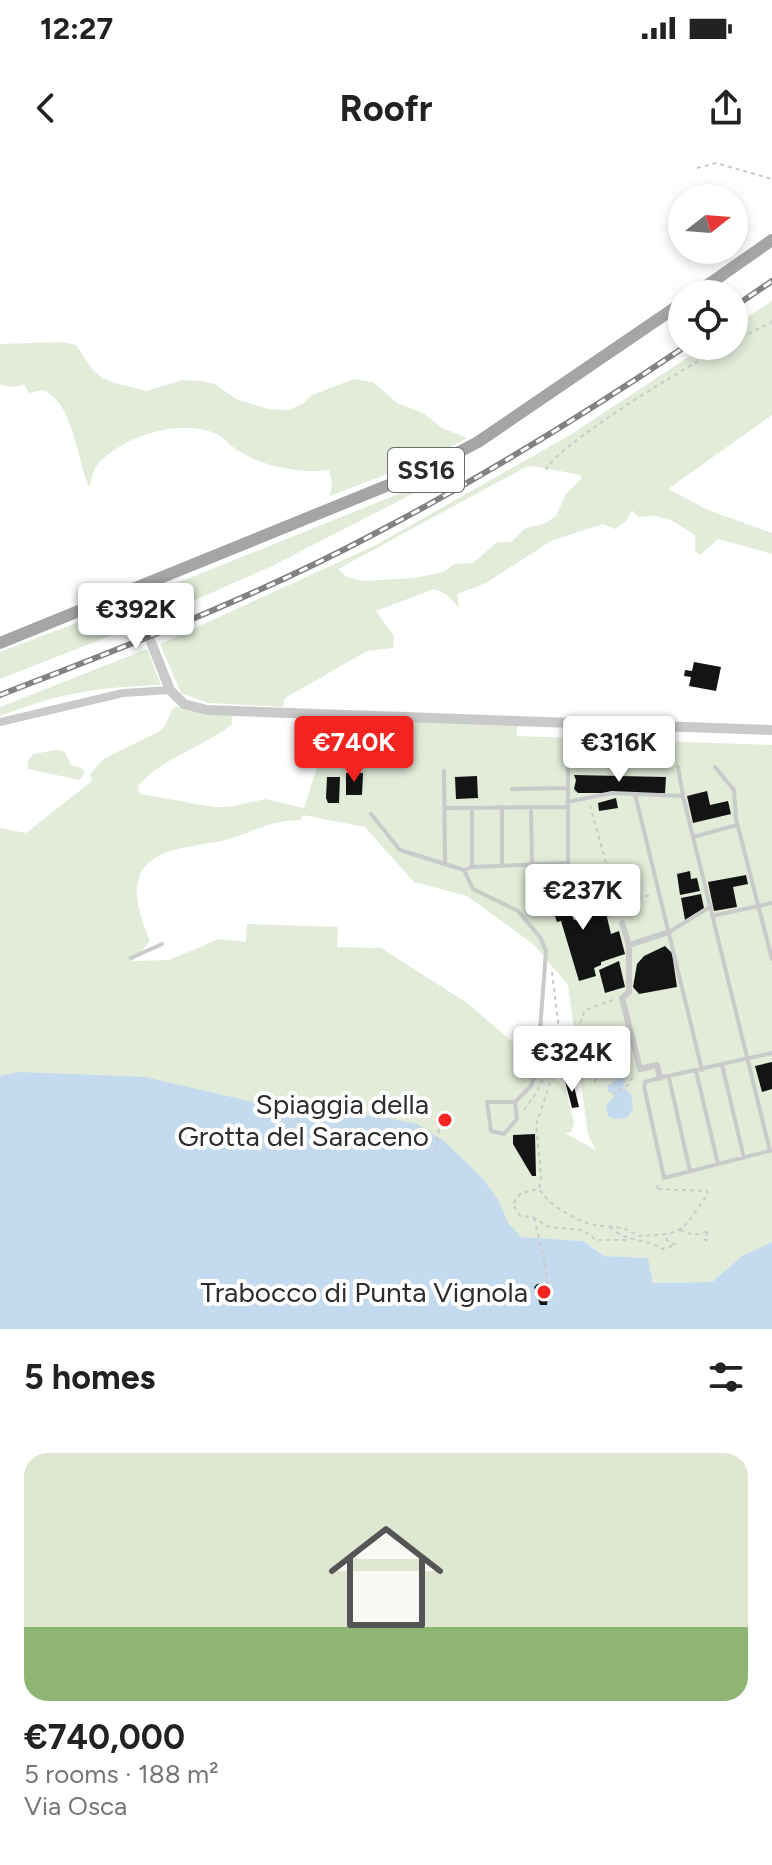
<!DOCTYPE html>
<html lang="en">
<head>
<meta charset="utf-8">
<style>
  body { margin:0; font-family:Figtree,sans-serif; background:#f2f2f2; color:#222; height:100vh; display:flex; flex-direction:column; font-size:30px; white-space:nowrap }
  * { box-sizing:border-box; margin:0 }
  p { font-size:26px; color:#767676 }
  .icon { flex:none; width:44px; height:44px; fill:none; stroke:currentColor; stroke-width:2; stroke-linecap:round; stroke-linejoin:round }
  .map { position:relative; height:1169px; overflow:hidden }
  .panel { display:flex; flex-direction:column; background:#fff; flex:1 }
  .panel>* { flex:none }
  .needle { width:52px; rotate:73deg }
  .fabs { position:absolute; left:668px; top:24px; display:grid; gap:16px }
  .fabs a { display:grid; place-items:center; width:80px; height:80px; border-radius:50%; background:#fff; box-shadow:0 4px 12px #0003; font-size:40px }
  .price { position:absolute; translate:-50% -68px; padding:0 18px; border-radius:8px; background:#fff; color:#222; font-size:26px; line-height:52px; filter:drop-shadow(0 2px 4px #0008) }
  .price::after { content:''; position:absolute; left:50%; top:48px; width:24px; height:18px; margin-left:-12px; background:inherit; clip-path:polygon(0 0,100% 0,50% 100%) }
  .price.on { background:#f32420; color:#fff }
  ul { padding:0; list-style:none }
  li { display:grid; align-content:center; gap:16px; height:424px; padding:0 24px }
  li span { display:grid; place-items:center; height:248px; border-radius:24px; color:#555 }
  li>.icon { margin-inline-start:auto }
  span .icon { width:144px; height:144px; fill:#fffc; stroke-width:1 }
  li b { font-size:34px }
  h2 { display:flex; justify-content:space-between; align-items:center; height:96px; padding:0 24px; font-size:34px }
  .status { display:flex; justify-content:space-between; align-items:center; height:56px; padding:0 40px; background:#fff; direction:ltr }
  .status svg { height:22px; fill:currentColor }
  header { display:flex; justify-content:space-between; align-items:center; height:104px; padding:0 24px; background:#fff; font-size:36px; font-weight:700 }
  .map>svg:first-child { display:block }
</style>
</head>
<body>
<div class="status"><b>12:27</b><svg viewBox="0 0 49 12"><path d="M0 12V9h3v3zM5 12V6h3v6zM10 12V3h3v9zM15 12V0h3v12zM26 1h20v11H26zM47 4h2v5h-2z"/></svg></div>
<header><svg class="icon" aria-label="back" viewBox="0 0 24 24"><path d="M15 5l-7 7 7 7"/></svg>Roofr<svg class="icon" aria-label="share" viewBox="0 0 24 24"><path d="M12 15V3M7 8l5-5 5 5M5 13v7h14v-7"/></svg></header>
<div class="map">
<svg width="772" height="1169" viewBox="0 0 772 1169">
  <rect width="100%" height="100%" fill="#fff"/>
  <path fill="#e2ecd9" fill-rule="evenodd" d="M772 141V255L668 329 708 350 772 373V394L718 379 700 395 695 391V375L671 360 656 356 638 357 632 350 627 360 615 369 603 364 551 381 486 423 457 434 459 448 446 434 434 429 376 451 394 476 393 488 367 491 285 538 283 547 209 543 181 533 160 484 376 385 570 275 705 186H734V166ZM533 306 581 315V319L566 334 556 356 546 363 524 369 511 382H497L473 403 454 404 443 412 414 418 362 421 347 417 338 409 524 308Z
    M63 182 76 185 92 209 102 218 115 223 147 231 182 220 201 221 215 224 236 239 267 249 289 250 304 243 312 235 354 219 373 222 397 243 423 253 442 268 467 278 434 296 330 336 332 324 329 310C297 314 259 306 233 287 228 284 225 278 219 275 182 257 125 275 98 304 93 309 92 319 89 327 77 300 73 240 42 230L29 233 24 224 14 227 0 225V184Z
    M418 326 420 330 270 407 152 459 153 443 170 426Z
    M108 451 127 454 138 465 0 519V492Z
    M147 489 161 525C99 527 59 533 0 556V547Z
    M177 547 232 556V564C203 588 162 597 138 626L140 634 214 647H229L265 639 304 648 329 569 350 560 517 565V576L772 585V1082L742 1096 712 1122 653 1123 647 1098 604 1096 583 1081 521 1077 508 1063 0 918V668L26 673 92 621 90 614 105 598 158 572 165 566 173 548ZM303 655 365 667 414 722 467 736 533 784 568 825 588 975 596 990 565 973 571 972 574 963 565 927 561 923 467 843 381 788 337 787 338 767 247 764 246 782 219 779 169 800 133 801 150 781C134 743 124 703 174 690 192 685 211 684 229 679 258 670 268 661 301 660Z
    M57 590 64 591 71 605 82 608 85 613 79 620 28 609V601L33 594Z"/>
  <path fill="#c4daee" d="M18 912 145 917 270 946 382 957 417 964 444 981 482 1018 499 1041 508 1063 521 1077 583 1081 604 1096 648 1098 653 1123 712 1122 742 1096 772 1082V1169H0V916Z
    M623 916 627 917 623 927 631 934 633 949 627 958 615 959 608 956 606 946 616 934 608 932 607 926Z"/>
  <path fill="#141414" d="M694 502 721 507 716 531 689 526 691 517 684 516 685 510 692 511Z
    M346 613H363L362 635H346Z
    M574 615 666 617 665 633H578L574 629 576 620Z
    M477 616 478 638 456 639 455 617Z
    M327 617H340L339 643H328L326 638Z
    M707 631 710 645 728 641 731 654 693 663 687 636Z
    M616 638 618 648 599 651 598 643Z
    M557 711 562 714 559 728 566 730 568 748 574 760 606 753 611 774 619 771 625 794 601 802V805L594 808 596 816 579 821 561 761 557 762 550 742 547 744 540 740 539 732 546 728V720Z
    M690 711 691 719 697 718 700 731 680 735 677 714Z
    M746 715 748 724 733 727 737 747 714 751 708 722Z
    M701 734 704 748 685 760 681 738Z
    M665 786 672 793 677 827 639 834 633 827 637 804 644 796Z
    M619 801 625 827 605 833 599 810Z
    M772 902V929L762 932 755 906Z
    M565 921 573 922 579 947 572 948Z
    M535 974 536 1016H532L513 984V975Z
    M548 1123 551 1135H548L547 1145H540L534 1127 537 1124Z"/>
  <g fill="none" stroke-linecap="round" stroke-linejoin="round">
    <path stroke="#cacaca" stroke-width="2" stroke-dasharray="4 4" stroke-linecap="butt" d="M697 8 716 3 772 19
      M734 181 772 162
      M546 310C556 285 695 201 726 186
      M590 645 615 735
      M622 742 650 735
      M607 757 619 753
      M552 812 558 861 557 902 536 965 541 1015 539 1029 521 1033 513 1044 520 1056 533 1057 549 1067 583 1070 596 1080H626
      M580 884H586L594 895 588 913 595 921 603 898 626 891
      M558 893 571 905 572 890 580 884 578 869 585 850 613 840
      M571 907 573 922
      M612 935 628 925 634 915
      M524 950 537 932 557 885
      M435 989 442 956
      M540 1030C547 1043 568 1055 582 1061 600 1070 621 1062 638 1076 688 1074 681 1071 708 1034L707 1031 655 1029 661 1022
      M534 1058 545 1102 547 1123
      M610 1067C627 1083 643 1077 662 1089L676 1085 667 1080 666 1076
      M680 1070 694 1075 709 1071 704 1079 708 1081"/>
    <path stroke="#cacaca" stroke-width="4" d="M568 564V703L577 753 616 743
      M678 607 683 636 770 991
      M715 607 734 630 736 659 772 799
      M444 611 445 704
      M512 629 567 628
      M635 634 702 910
      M567 642 612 633 683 636
      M502 647V706
      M531 647 532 705
      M445 648 567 647
      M472 648V707
      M371 654 400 690 464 710 472 707 568 703
      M693 677 737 665
      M464 710 473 729 518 751 540 777 546 791 537 910 531 926 515 942H487L491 971 504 974 517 959 515 942
      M712 756 772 743
      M669 772 710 747
      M131 798 162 784
      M722 905 744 998
      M696 911 718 1004
      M669 918 690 1011
      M769 991 664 1018 644 926 645 922 659 918 772 893"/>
    <path stroke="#cacaca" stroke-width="6" d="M622 763 629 785V832L622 838 640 909 657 905 660 918
      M629 785 669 772"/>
    <path stroke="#cacaca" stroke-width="8" d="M0 562 123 533 170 530"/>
    <path stroke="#cacaca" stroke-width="10" d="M143 425V462L170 530 184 544 207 550 772 570
      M117 436 143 462"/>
    <path stroke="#a5a5a5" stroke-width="12" d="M695 134 772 80
      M0 483 423 311 478 282 682 143"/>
    <g stroke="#828282" stroke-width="6">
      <path id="rail" d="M734 147 772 121
        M0 535C126 486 254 438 374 374 481 318 585 254 686 186"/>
    </g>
    <use href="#rail" stroke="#fff" stroke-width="3" stroke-dasharray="9" stroke-linecap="butt"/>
  </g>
  <g fill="#f32420" stroke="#fff" stroke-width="3">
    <circle cx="445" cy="960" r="8"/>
    <circle cx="544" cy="1132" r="8"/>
  </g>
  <g text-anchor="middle" stroke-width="8" stroke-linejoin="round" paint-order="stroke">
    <rect fill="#fff" stroke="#6c6c6c" stroke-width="2" x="388" y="288" width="76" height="44" rx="6"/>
    <g font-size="26" font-weight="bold" fill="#2d2d2d">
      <text x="426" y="319">SS16</text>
    </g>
    <g font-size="28" fill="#2d2d2d" stroke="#fff" text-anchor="end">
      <text x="429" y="954">Spiaggia della<tspan x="429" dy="32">Grotta del Saraceno</tspan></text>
      <text x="528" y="1142">Trabocco di Punta Vignola</text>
    </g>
  </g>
</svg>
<div class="fabs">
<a><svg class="needle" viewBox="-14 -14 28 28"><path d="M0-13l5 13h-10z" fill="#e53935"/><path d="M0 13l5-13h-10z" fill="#767676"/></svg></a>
<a><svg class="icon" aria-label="locate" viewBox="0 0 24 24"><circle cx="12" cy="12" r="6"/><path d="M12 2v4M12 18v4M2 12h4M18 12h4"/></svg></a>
</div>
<b class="price" style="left:136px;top:491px">€392K</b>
<b class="price on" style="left:354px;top:624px">€740K</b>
<b class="price" style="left:619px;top:624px">€316K</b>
<b class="price" style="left:583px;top:772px">€237K</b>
<b class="price" style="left:572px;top:934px">€324K</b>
</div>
<section class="panel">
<h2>5 homes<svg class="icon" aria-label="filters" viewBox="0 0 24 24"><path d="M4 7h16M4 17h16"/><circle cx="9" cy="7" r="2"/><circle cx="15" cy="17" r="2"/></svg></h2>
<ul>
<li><span style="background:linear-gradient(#dfe7d0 70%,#8fb573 0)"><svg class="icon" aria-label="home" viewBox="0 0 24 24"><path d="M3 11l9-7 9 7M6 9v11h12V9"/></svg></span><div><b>€740,000</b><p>5 rooms · 188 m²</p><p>Via Osca</p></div></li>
</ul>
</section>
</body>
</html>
